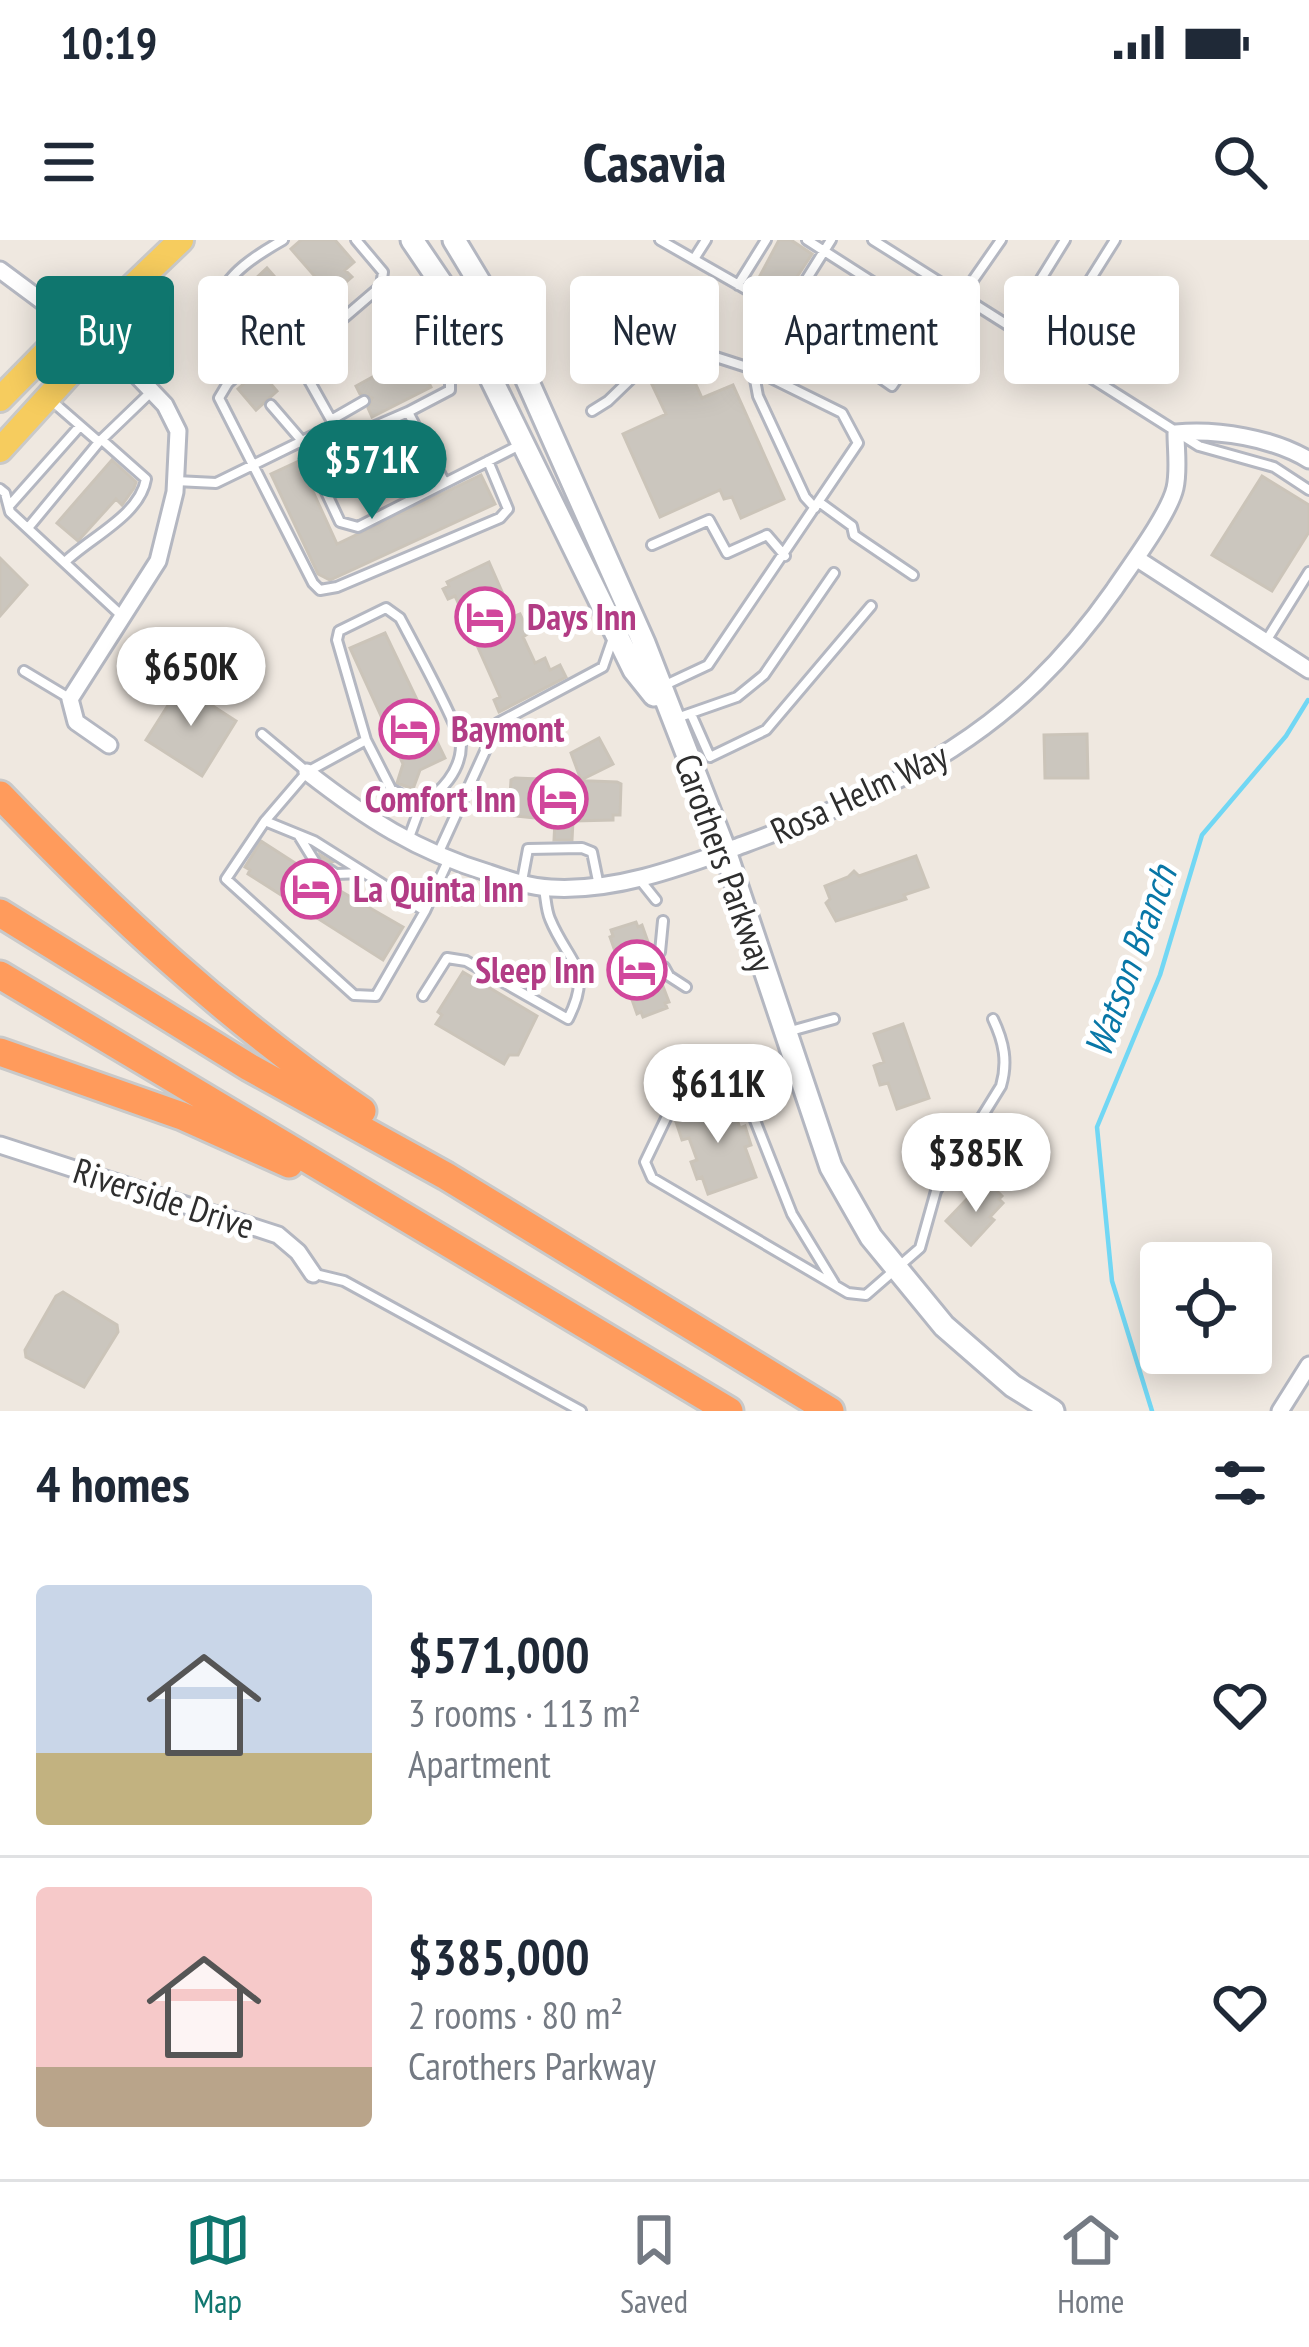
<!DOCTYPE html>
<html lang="en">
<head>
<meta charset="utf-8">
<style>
  body { margin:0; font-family:"PT Sans Narrow",sans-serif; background:#f2f2f3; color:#1f2937; height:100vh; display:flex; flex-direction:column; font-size:45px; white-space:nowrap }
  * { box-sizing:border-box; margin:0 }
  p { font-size:39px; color:#747a83 }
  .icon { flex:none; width:66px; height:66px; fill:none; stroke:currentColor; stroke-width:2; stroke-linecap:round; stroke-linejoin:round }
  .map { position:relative; height:1171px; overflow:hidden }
  .side { display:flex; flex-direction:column; background:#fff; flex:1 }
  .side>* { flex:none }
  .banner { position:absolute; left:36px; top:36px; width:1239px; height:108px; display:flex; gap:24px }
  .fabs { position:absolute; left:1140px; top:1002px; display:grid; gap:24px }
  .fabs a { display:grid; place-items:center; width:132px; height:132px; border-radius:12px; background:#fff; box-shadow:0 6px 30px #0003; font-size:60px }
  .price { position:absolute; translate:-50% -102px; padding:0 27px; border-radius:42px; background:#fff; color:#222; font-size:39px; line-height:78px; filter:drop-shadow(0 3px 6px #0008) }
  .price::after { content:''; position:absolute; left:50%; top:72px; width:36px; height:27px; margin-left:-18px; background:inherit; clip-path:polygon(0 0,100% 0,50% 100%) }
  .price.on { background:#0f766e; color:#fff }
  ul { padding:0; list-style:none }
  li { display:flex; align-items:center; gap:36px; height:300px; padding:0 36px }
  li+li { border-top:3px solid #e0e1e3 }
  li span { display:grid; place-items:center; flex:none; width:336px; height:240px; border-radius:12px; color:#555 }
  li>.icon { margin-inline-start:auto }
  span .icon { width:144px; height:144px; fill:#fffc; stroke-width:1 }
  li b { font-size:51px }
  h2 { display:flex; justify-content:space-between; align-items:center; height:144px; padding:0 36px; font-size:51px }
  .pill { padding:0 42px; border-radius:12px; background:#fff; box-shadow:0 6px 30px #0003; font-size:42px; line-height:108px }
  .pill.on { background:#0f766e; color:#fff }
  .status { display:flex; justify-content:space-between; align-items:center; height:84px; padding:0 60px; background:#fff; direction:ltr }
  .status svg { height:33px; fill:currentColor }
  header { display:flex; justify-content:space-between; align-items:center; height:156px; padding:0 36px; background:#fff; font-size:54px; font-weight:800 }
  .tab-bar { display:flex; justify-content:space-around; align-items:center; height:168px; border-top:3px solid #e0e1e3; background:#fff; font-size:33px; color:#747a83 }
  .tab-bar a { display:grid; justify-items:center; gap:6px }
  .tab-bar .on { color:#0f766e }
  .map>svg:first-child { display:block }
</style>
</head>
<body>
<div class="status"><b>10:19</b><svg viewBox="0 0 49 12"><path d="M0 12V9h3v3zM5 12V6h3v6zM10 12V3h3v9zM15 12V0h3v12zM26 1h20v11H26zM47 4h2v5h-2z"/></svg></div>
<header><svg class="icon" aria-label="menu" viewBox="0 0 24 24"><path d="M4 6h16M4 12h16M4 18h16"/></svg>Casavia<svg class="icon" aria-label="search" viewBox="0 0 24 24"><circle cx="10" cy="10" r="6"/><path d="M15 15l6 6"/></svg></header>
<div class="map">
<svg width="1309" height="1171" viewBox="0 0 1309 1171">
  <rect width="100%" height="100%" fill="#efe8e0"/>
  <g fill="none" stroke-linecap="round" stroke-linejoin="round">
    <path stroke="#71d7f4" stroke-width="4.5" d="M1152 1171 1112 1041 1097 887 1160 735 1202 595 1286 496 1308 460"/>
  </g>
  <path fill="#cbc6be" stroke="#cbc4b9" stroke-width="3" d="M301 0H335L354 22 345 30 352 37 331 55 291 9Z
    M779 0H791L812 14 789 49 785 46 777 57 755 45Z
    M267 28 317 85 294 105 279 102 238 55Z
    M414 114 418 123 414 133 426 137 431 147 372 177 368 168 372 158 360 154 356 146Z
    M684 118 702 158 733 145 784 259 741 278 732 257 724 259 720 250 660 277 623 194 666 174 647 134Z
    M259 130 277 151 256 170 238 149Z
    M112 220 136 242 134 248 122 265 116 259 78 301 57 283Z
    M299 221 337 304 481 235 495 264 330 340 318 334 271 234Z
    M1262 236 1309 265V292L1272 351 1212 315Z
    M0 318 27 345 0 376Z
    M489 322 513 377 520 374 529 393 523 397 535 423 545 418 550 430 560 425 566 437 499 472 494 460 500 457 455 356 448 359 443 349 449 346 447 342Z
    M385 393 445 518 420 530 413 549 397 543 403 524 350 408Z
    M184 440 205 453 202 459 236 481 202 536 146 500Z
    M1087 494 1088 538H1045L1044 495Z
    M599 498 613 524 581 540 571 513Z
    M515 538 617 542 621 544 620 575H613V580L573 581 572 600H554L555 580 515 576 516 572H509L511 540Z
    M261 601 309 632 322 627 320 615 332 622 323 626V641L403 687 383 720 248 634 250 630 245 627Z
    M916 616 928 647 904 655 906 659 836 681 826 663 830 659 825 646 848 637 854 631 859 636Z
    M636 682 638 687 642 685 653 716 660 720 656 728 669 762 665 763 667 768 643 777 641 772 637 774 610 697 613 696 611 690Z
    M463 732 537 776 518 815H509L504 824 436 784 442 775 438 772Z
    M903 784 929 858 897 869 888 843 880 845 874 826 884 822 874 794Z
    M730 860 740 888 745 886 751 905 745 907 756 937 708 954 702 937 697 939 691 922 697 920 689 898 682 900 676 882 682 880 680 876Z
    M985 947 989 951 993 947 1002 956 999 959 1003 963 990 977 994 980 971 1005 946 981 969 957 972 960Z
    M63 1052 117 1085 118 1092 84 1147 26 1117 25 1110 56 1056Z"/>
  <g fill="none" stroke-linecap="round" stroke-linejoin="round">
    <g stroke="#b4b7c1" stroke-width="14">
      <path id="lane" d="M283 0C260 13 223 35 219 62L261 113 228 143 219 158 313 343 320 350 337 347 500 278 508 269 488 221
        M660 0 786 72 831 0
        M873 0 1199 206 1274 227 1309 250
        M694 19 706 0
        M738 45 766 0
        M962 56 1001 0
        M786 72 892 146 935 82 807 0
        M1059 89 1023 68 1065 0
        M1046 110 1115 0
        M261 113 277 125 306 135 334 185 302 201 271 165
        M753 129 758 156 805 257 815 268
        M306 135 332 88 381 46 383 32 356 0
        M53 162 99 202 152 151
        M592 171 608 161 669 102 753 129 842 173 858 203 708 425 661 447
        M408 172 450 150V138L442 126 433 124 422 130
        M331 180 364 161
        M334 185 343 200 408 172 445 243
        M176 241 216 243 302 201 340 282 358 287 522 204
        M0 249 5 253 10 272 121 375
        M819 262 852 286 854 295 913 335
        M9 266 80 186
        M28 288 99 202
        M652 305 709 280 727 313 767 295 785 316
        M66 321C91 297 140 275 146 239L102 200
        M1266 401 1309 332
        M24 431 69 458
        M691 474 710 517 766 490 871 366
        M674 479 737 457 764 435 834 333
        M262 494 306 531
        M366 500 337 400 339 391 386 368 400 378C411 399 460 488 461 505 461 531 441 552 421 565
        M265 581 314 601 425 671
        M299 596 315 622
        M408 600 421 565 391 549 366 500 307 532 265 581 226 639 354 755 376 756 425 671 448 621
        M437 616 498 483 603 427 613 398
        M330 630 336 634 363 633
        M640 640 656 660
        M522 641 528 609 582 608 592 612 599 646
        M660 712 663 681
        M664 727 669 736 686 747
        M423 756 447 718 466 721 568 779C594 728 568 723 550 679 546 670 546 659 544 649
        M787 792 834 779
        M795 831 670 870 645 922 652 938 848 1053 866 1055 920 1008 936 951 1001 846C1008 822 1004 802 993 779
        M743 850 792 974 834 1043
        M315 1034 344 1041 581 1171"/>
    </g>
    <g stroke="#b4b7c1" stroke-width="21">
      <path id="street" d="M0 30 124 122 165 165 178 191 175 252 158 321 70 459 76 482 109 505
        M1136 318 1309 430
        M307 532C366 578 416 611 489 633 509 640 530 647 551 648 617 652 684 626 745 604 907 544 1012 495 1114 350 1130 326 1169 274 1175 248 1179 231 1176 210 1176 193 1217 189 1273 198 1309 220
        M0 905 278 995 298 1012 313 1034
        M1280 1171 1309 1125"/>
    </g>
    <g stroke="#b4b7c1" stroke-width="27">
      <path id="secondary" d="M412 0 452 59 634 430 654 455
        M454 0 495 68 644 403 725 611 831 927 871 997 944 1086 1013 1146 1053 1171"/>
    </g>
    <g stroke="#c9c9c9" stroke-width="30">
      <path id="primary" d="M0 159 57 101 86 91 181 0
        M0 210 82 120 86 91"/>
    </g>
    <g stroke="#c9c9c9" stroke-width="33">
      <path id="highway" d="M0 555C111 671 229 781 362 871
        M0 673 249 827 446 936 830 1171
        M0 735 729 1171
        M0 812 182 876 289 924"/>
    </g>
    <use href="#lane" stroke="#fff" stroke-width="8"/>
    <use href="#street" stroke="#fff" stroke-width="15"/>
    <use href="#secondary" stroke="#fff" stroke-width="21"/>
    <use href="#primary" stroke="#f6cc5e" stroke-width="24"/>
    <use href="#highway" stroke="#ff9b5c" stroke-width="27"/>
  </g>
  <defs>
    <g id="hotel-ring" transform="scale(3)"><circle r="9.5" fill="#fff" stroke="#d1479c" stroke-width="1.5"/><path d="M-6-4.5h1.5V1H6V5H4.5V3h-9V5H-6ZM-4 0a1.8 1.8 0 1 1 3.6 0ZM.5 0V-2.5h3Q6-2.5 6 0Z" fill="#d1479c"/></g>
  </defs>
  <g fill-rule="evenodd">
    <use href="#hotel-ring" x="485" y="377"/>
    <use href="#hotel-ring" x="409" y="489"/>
    <use href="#hotel-ring" x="558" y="559"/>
    <use href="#hotel-ring" x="311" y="649"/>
    <use href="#hotel-ring" x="637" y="730"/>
  </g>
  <g text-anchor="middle" stroke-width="10" stroke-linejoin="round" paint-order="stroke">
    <g font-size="36" font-weight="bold" fill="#b23c85" stroke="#fff" text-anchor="start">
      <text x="527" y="390">Days Inn</text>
      <text x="451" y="502">Baymont</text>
      <text x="516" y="572" text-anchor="end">Comfort Inn</text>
      <text x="353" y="662">La Quinta Inn</text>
      <text x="595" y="743" text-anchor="end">Sleep Inn</text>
    </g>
    <g font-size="36" fill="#2e2e2e" stroke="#fff">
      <text transform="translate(859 553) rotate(-25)" y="13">Rosa Helm Way</text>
      <text transform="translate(725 623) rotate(70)" y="13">Carothers Parkway</text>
      <text transform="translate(164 958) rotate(18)" y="13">Riverside Drive</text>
    </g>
    <g font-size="39" font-style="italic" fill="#0877a7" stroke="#fff">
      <text transform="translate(1130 721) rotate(-70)" y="14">Watson Branch</text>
    </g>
  </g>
</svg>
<div class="fabs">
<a><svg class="icon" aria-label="locate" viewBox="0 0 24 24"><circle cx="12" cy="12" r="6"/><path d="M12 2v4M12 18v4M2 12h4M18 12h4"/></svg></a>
</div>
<b class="price on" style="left:372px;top:282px">$571K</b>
<b class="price" style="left:191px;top:489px">$650K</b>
<b class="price" style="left:718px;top:906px">$611K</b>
<b class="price" style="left:976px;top:975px">$385K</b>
<div class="banner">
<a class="pill on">Buy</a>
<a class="pill">Rent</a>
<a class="pill">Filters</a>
<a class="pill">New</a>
<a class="pill">Apartment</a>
<a class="pill">House</a>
</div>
</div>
<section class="side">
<h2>4 homes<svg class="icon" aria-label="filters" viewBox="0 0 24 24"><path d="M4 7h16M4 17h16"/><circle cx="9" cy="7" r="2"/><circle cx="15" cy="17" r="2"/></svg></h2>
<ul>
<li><span style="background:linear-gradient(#c9d6e8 70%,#c2b280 0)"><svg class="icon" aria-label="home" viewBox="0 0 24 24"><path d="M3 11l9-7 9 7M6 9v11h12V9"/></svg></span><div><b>$571,000</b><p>3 rooms · 113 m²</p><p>Apartment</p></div><svg class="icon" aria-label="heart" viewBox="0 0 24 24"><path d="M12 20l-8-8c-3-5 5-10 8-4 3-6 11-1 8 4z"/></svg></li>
<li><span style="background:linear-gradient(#f6c9c9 75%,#b9a48a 0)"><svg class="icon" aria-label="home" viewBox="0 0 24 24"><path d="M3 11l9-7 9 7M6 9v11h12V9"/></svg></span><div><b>$385,000</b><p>2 rooms · 80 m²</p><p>Carothers Parkway</p></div><svg class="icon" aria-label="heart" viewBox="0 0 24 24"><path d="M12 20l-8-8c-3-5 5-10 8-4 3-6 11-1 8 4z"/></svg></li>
</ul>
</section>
<nav class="tab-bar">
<a class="on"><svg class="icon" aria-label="map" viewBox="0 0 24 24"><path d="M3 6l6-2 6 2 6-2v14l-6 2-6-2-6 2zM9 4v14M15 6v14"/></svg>Map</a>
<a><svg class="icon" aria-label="saved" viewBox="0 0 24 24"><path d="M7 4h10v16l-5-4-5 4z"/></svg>Saved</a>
<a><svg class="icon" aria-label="home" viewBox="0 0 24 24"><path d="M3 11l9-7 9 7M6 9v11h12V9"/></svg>Home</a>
</nav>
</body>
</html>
